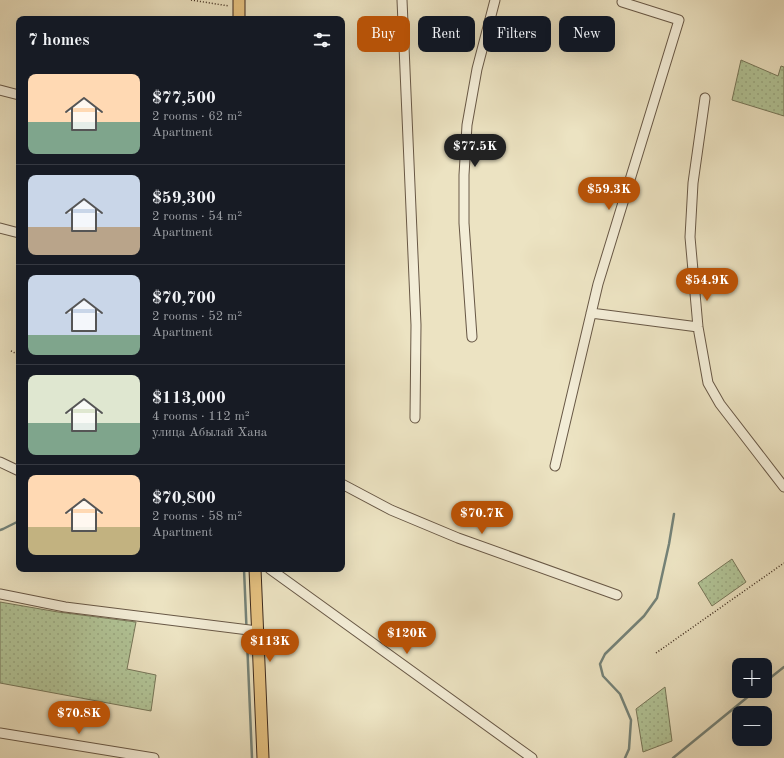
<!DOCTYPE html>
<html lang="en">
<head>
<meta charset="utf-8">
<style>
  body { margin:0; font-family:"Old Standard TT",serif; background:#20242c; color:#f1f3f6; height:100vh; display:flex; flex-direction:column; font-size:15px; white-space:nowrap }
  * { box-sizing:border-box; margin:0 }
  p { font-size:13px; color:#9ea1a6 }
  .icon { flex:none; width:22px; height:22px; fill:none; stroke:currentColor; stroke-width:2; stroke-linecap:round; stroke-linejoin:round }
  .map { position:relative; flex:1; overflow:hidden }
  .sheet { position:absolute; left:16px; top:16px; width:329px; height:556px; display:flex; flex-direction:column; background:#171b24; border-radius:8px; box-shadow:0 4px 16px #0002 }
  .sheet>* { flex:none }
  .hud { position:absolute; left:357px; top:16px; width:367px; height:36px; display:flex; gap:8px }
  .buttons { position:absolute; left:732px; top:658px; display:grid; gap:8px }
  .buttons a { display:grid; place-items:center; width:40px; height:40px; border-radius:8px; background:#171b24; box-shadow:0 4px 16px #0002; font-size:20px }
  .price { position:absolute; translate:-50% -34px; padding:0 9px; border-radius:14px; background:#b45309; color:#fff; font-size:13px; line-height:26px; filter:drop-shadow(0 1px 2px #0008) }
  .price::after { content:''; position:absolute; left:50%; top:24px; width:12px; height:9px; margin-left:-6px; background:inherit; clip-path:polygon(0 0,100% 0,50% 100%) }
  .price.active { background:#222; color:#fff }
  ul { padding:0; list-style:none }
  li { display:flex; align-items:center; gap:12px; height:100px; padding:0 12px }
  li+li { border-top:1px solid #363941 }
  li span { display:grid; place-items:center; flex:none; width:112px; height:80px; border-radius:8px; color:#555 }
  li>.icon { margin-inline-start:auto }
  span .icon { width:48px; height:48px; fill:#fffc; stroke-width:1 }
  li b { font-size:17px }
  h2 { display:flex; justify-content:space-between; align-items:center; height:48px; padding:0 12px; font-size:17px }
  .tag { padding:0 14px; border-radius:8px; background:#171b24; box-shadow:0 4px 16px #0002; font-size:14px; line-height:36px }
  .tag.active { background:#b45309; color:#fff }
  .map>svg:first-child { display:block }
</style>
</head>
<body>
<div class="map">
<svg width="784" height="758" viewBox="0 0 784 758">
  <defs>
    <pattern id="garden-dots" width="8" height="8" patternUnits="userSpaceOnUse"><rect width="8" height="8" fill="#b2c598"/><path d="M2 2h.1M6 6h.1" fill="none" stroke="#9aa982" stroke-width="1.8" stroke-linecap="round"/></pattern>
  </defs>
  <rect width="100%" height="100%" fill="#ece3c2"/>
  <filter id="stains"><feTurbulence type="fractalNoise" baseFrequency=".005" numOctaves="4"/><feColorMatrix values="0 0 0 0 .2 0 0 0 0 .09 0 0 0 0 .02 0 0 0 .5 -.17"/></filter>
  <radialGradient id="worn" r=".72"><stop offset=".6" stop-color="#630" stop-opacity="0"/><stop offset="1" stop-color="#630" stop-opacity=".3"/></radialGradient>
  <path fill="url(#garden-dots)" stroke="#77775a" d="M741 60 778 76 781 66 784 67V116L732 100Z
    M732 559 746 582 712 606 698 583Z
    M0 602 58 612 136 622 127 669 156 675 151 711 0 683Z
    M665 687 672 741 643 752 636 709Z"/>
  <g fill="none" stroke-linecap="round" stroke-linejoin="round">
    <path stroke="#748278" stroke-width="2.5" d="M0 530 3 529 19 521
      M244 569 252 758
      M765 682 784 667
      M625 758 629 749 631 720 620 694 603 676 600 664 605 654 644 616 657 598 669 544 674 514
      M673 758 755 691"/>
    <g stroke="#685846" stroke-width="11">
      <path id="minor" d="M402 0 416 325 415 418
        M0 90 19 95
        M705 98 693 183 690 237 698 327 708 383 720 404 784 487
        M0 228 19 233
        M591 313 698 327
        M472 337 464 223V175L467 125 477 69 495 0
        M0 462 19 471
        M555 466 598 284 679 20 622 2 623 0
        M342 484 391 510 458 538 617 595
        M270 569 532 758
        M0 594 65 607 257 631
        M0 733 154 758"/>
    </g>
    <g stroke="#3c291c" stroke-width="13">
      <path id="major" d="M239 0V19
        M255 569 263 758"/>
    </g>
    <path stroke="#3c291c" stroke-width="1.5" stroke-dasharray="1 2" stroke-linecap="butt" d="M191 0 229 6
      M11 351 19 355
      M656 653 784 563"/>
    <use href="#minor" stroke="#f3edd7" stroke-width="9"/>
    <use href="#major" stroke="#e6c281" stroke-width="11"/>
  </g>
  <rect width="100%" height="100%" filter="url(#stains)"/>
  <rect width="100%" height="100%" fill="url(#worn)"/>
</svg>
<div class="buttons">
<a>+</a>
<a>−</a>
</div>
<b class="price active" style="left:475px;top:168px">$77.5K</b>
<b class="price" style="left:609px;top:211px">$59.3K</b>
<b class="price" style="left:707px;top:302px">$54.9K</b>
<b class="price" style="left:482px;top:535px">$70.7K</b>
<b class="price" style="left:407px;top:655px">$120K</b>
<b class="price" style="left:270px;top:663px">$113K</b>
<b class="price" style="left:79px;top:735px">$70.8K</b>
<div class="hud">
<a class="tag active">Buy</a>
<a class="tag">Rent</a>
<a class="tag">Filters</a>
<a class="tag">New</a>
</div>
<section class="sheet">
<h2>7 homes<svg class="icon" aria-label="filters" viewBox="0 0 24 24"><path d="M4 7h16M4 17h16"/><circle cx="9" cy="7" r="2"/><circle cx="15" cy="17" r="2"/></svg></h2>
<ul>
<li><span style="background:linear-gradient(#ffd9b3 60%,#7fa58c 0)"><svg class="icon" aria-label="home" viewBox="0 0 24 24"><path d="M3 11l9-7 9 7M6 9v11h12V9"/></svg></span><div><b>$77,500</b><p>2 rooms · 62 m²</p><p>Apartment</p></div></li>
<li><span style="background:linear-gradient(#c9d6e8 65%,#b9a48a 0)"><svg class="icon" aria-label="home" viewBox="0 0 24 24"><path d="M3 11l9-7 9 7M6 9v11h12V9"/></svg></span><div><b>$59,300</b><p>2 rooms · 54 m²</p><p>Apartment</p></div></li>
<li><span style="background:linear-gradient(#c9d6e8 75%,#7fa58c 0)"><svg class="icon" aria-label="home" viewBox="0 0 24 24"><path d="M3 11l9-7 9 7M6 9v11h12V9"/></svg></span><div><b>$70,700</b><p>2 rooms · 52 m²</p><p>Apartment</p></div></li>
<li><span style="background:linear-gradient(#dfe7d0 60%,#7fa58c 0)"><svg class="icon" aria-label="home" viewBox="0 0 24 24"><path d="M3 11l9-7 9 7M6 9v11h12V9"/></svg></span><div><b>$113,000</b><p>4 rooms · 112 m²</p><p>улица Абылай Хана</p></div></li>
<li><span style="background:linear-gradient(#ffd9b3 65%,#c2b280 0)"><svg class="icon" aria-label="home" viewBox="0 0 24 24"><path d="M3 11l9-7 9 7M6 9v11h12V9"/></svg></span><div><b>$70,800</b><p>2 rooms · 58 m²</p><p>Apartment</p></div></li>
</ul>
</section>
</div>
</body>
</html>
